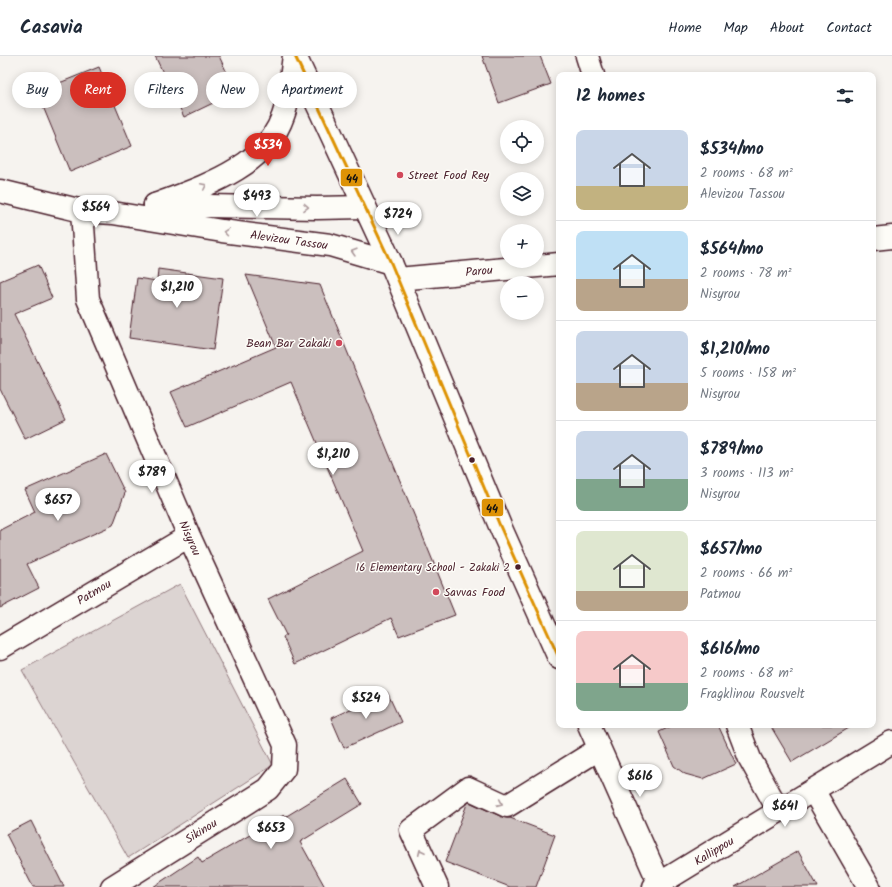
<!DOCTYPE html>
<html lang="en">
<head>
<meta charset="utf-8">
<style>
  body { margin:0; font-family:Kalam,sans-serif; background:#f6f6f7; color:#1f2937; height:100vh; display:flex; flex-direction:column; font-size:15px; white-space:nowrap }
  * { box-sizing:border-box; margin:0 }
  p { font-size:13px; color:#747a83 }
  .icon { flex:none; width:22px; height:22px; fill:none; stroke:currentColor; stroke-width:2; stroke-linecap:round; stroke-linejoin:round }
  .map { position:relative; flex:1; overflow:hidden }
  .drawer { position:absolute; left:556px; top:16px; width:320px; height:656px; display:flex; flex-direction:column; background:#fff; border-radius:8px; box-shadow:0 2px 10px #0003 }
  .drawer>* { flex:none }
  .top-card { position:absolute; left:12px; top:16px; width:380px; height:36px; display:flex; gap:8px }
  .fabs { position:absolute; left:500px; top:64px; display:grid; gap:8px }
  .fabs a { display:grid; place-items:center; width:44px; height:44px; border-radius:50%; background:#fff; box-shadow:0 2px 10px #0003; font-size:20px }
  .price { position:absolute; translate:-50% -34px; padding:0 9px; border-radius:14px; background:#fff; color:#222; font-size:13px; line-height:26px; filter:drop-shadow(0 1px 2px #0008) }
  .price::after { content:''; position:absolute; left:50%; top:24px; width:12px; height:9px; margin-left:-6px; background:inherit; clip-path:polygon(0 0,100% 0,50% 100%) }
  .price.active { background:#d93025; color:#fff }
  ul { padding:0; list-style:none }
  li { display:flex; align-items:center; gap:12px; height:100px; padding:0 20px }
  li+li { border-top:1px solid #e0e1e3 }
  li span { display:grid; place-items:center; flex:none; width:112px; height:80px; border-radius:8px; color:#555 }
  li>.icon { margin-inline-start:auto }
  span .icon { width:48px; height:48px; fill:#fffc; stroke-width:1 }
  li b { font-size:17px }
  h2 { display:flex; justify-content:space-between; align-items:center; height:48px; padding:0 20px; font-size:17px }
  .pill { padding:0 14px; border-radius:18px; background:#fff; box-shadow:0 2px 10px #0003; font-size:14px; line-height:36px }
  .pill.active { background:#d93025; color:#fff }
  header { display:flex; align-items:center; gap:24px; box-sizing:border-box; height:56px; padding:0 20px; background:#fff; border-bottom:1px solid #e0e1e3 }
  header strong { font-size:19px }
  nav { display:flex; gap:22px; margin-inline-start:auto; font-size:14px }
  .map>svg:first-child { display:block }
</style>
</head>
<body>
<header>
<strong>Casavia</strong>
<nav><a>Home</a><a>Map</a><a>About</a><a>Contact</a></nav>
</header>
<div class="map">
<svg width="892" height="831" viewBox="0 0 892 831">
  <rect width="100%" height="100%" fill="#f6f3ef"/>
  <filter id="ink" filterUnits="userSpaceOnUse"><feTurbulence type="fractalNoise" baseFrequency=".025" numOctaves="2"/><feDisplacementMap in="SourceGraphic" scale="8" xChannelSelector="R" yChannelSelector="G"/><feConvolveMatrix kernelMatrix="1 2 1 2 8 2 1 2 1" color-interpolation-filters="sRGB"/></filter>
  <g filter="url(#ink)">
    <path fill="#dcd4d2" stroke="#937a7e" d="M180 528 273 709 128 802 22 614Z"/>
    <path fill="#cbbfbe" stroke="#4a1f2b" d="M155 0H219L236 36 184 61Z
      M482 0H540L551 28 499 47Z
      M99 11 132 90 70 116 37 36Z
      M38 209 52 242 14 258 66 363 25 383 0 333V225Z
      M158 213 223 222 213 294 129 282 137 222 157 225Z
      M246 219 320 229 455 559 399 580 391 562 295 608 283 581 286 579 268 543 363 495 291 326 187 371 171 336 276 291Z
      M106 398 125 437 113 469 27 508 39 532 0 552V474L35 456 25 434Z
      M387 636 401 666 344 692 331 662Z
      M674 669H718L736 708 703 723 685 718 674 710 659 676Z
      M770 669H854L792 706Z
      M347 723 362 748 300 786 325 831H153L198 801 202 807 284 759 285 761Z
      M469 746 502 761 507 762H510L555 779 536 831H510L445 806 467 748Z
      M31 765 64 831H33L6 778Z
      M798 795 818 831H735Z"/>
    <g fill="none" stroke-linecap="round" stroke-linejoin="round">
      <g stroke="#4a1f2b" stroke-width="25">
        <path id="minor" d="M587 0 593 19
          M0 135 82 155 113 157 222 175 330 189 391 207
          M155 149 317 152 365 151
          M82 155 88 243 189 480 285 689 284 713 268 733 112 831
          M873 183 892 181
          M398 223 559 208
          M0 592 189 480
          M737 669 750 703 779 755
          M813 734 869 831
          M437 831 411 774 468 732 507 750 599 693
          M654 831 892 686"/>
      </g>
      <g stroke="#4a1f2b" stroke-width="25">
        <path id="major" d="M295 0 391 207 500 470 559 602
          M155 149C202 131 265 112 283 60 290 41 291 20 294 0
          M589 669 661 831"/>
      </g>
      <use href="#minor" stroke="#fdfcf7" stroke-width="22"/>
      <use href="#major" stroke="#fdfcf7" stroke-width="22"/>
      <g stroke="#fdfcf7" stroke-width="6">
        <path id="bus-1" d="M295 0 391 207 500 470 559 602"/>
      </g>
      <use href="#bus-1" stroke="#dd9206" stroke-width="3"/>
    </g>
    <defs><path id="oneway-chevron" d="M-2-3.5L2.5 0L-2 3.5" fill="none" stroke-width="1.6" stroke-linecap="round" stroke-linejoin="round"/></defs>
    <g stroke="#ac999b">
      <use href="#oneway-chevron" transform="translate(204 130) rotate(-26)"/>
      <use href="#oneway-chevron" transform="translate(306 151) rotate(1)"/>
      <use href="#oneway-chevron" transform="translate(226 176) rotate(-172)"/>
      <use href="#oneway-chevron" transform="translate(354 196) rotate(-164)"/>
      <use href="#oneway-chevron" transform="translate(500 747) rotate(24)"/>
      <use href="#oneway-chevron" transform="translate(421 796) rotate(-115)"/>
    </g>
  </g>
  <g fill="#d1495b" stroke="#fdfcf7" stroke-width="1.5">
    <circle cx="400" cy="119" r="4"/>
    <circle cx="339" cy="287" r="4"/>
    <circle cx="436" cy="536" r="4"/>
  </g>
  <g fill="#4a1f2b" stroke="#fdfcf7" stroke-width="1.5">
    <circle cx="472" cy="404" r="3.5"/>
    <circle cx="518" cy="511" r="3.5"/>
  </g>
  <g text-anchor="middle" stroke-width="3" stroke-linejoin="round" paint-order="stroke">
    <g font-size="11" fill="#4a1f2b" stroke="#fdfcf7" text-anchor="end">
      <text x="510" y="515">16 Elementary School - Zakaki 2</text>
    </g>
    <g font-size="12" fill="#4a1f2b" stroke="#fdfcf7" text-anchor="start">
      <text x="408" y="123">Street Food Rey</text>
      <text x="331" y="291" text-anchor="end">Bean Bar Zakaki</text>
      <text x="444" y="540">Savvas Food</text>
    </g>
    <g font-size="12" fill="#4a1f2b" stroke="#fdfcf7">
      <text transform="translate(289 184) rotate(8)" y="4">Alevizou Tassou</text>
      <text transform="translate(479 215) rotate(-5)" y="4">Parou</text>
      <text transform="translate(190 482) rotate(66)" y="4">Nisyrou</text>
      <text transform="translate(94 536) rotate(-31)" y="4">Patmou</text>
      <text transform="translate(201 775) rotate(-32)" y="4">Sikinou</text>
      <text transform="translate(714 795) rotate(-31)" y="4">Kallippou</text>
    </g>
  </g>
  <g stroke="#fdfcf7" stroke-width="1.5">
    <rect x="340" y="112" width="23" height="19" rx="4" fill="#dd9206"/>
    <rect x="481" y="442" width="23" height="19" rx="4" fill="#dd9206"/>
  </g>
  <g font-size="11" text-anchor="middle" font-weight="bold" fill="#111">
    <text x="352" y="126">44</text>
    <text x="492" y="456">44</text>
  </g>
</svg>
<div class="fabs">
<a><svg class="icon" aria-label="locate" viewBox="0 0 24 24"><circle cx="12" cy="12" r="6"/><path d="M12 2v4M12 18v4M2 12h4M18 12h4"/></svg></a>
<a><svg class="icon" aria-label="layers" viewBox="0 0 24 24"><path d="M12 4l9 5-9 5-9-5zM3 14l9 5 9-5"/></svg></a>
<a>+</a>
<a>−</a>
</div>
<b class="price active" style="left:268px;top:111px">$534</b>
<b class="price" style="left:257px;top:162px">$493</b>
<b class="price" style="left:96px;top:173px">$564</b>
<b class="price" style="left:398px;top:180px">$724</b>
<b class="price" style="left:177px;top:253px">$1,210</b>
<b class="price" style="left:333px;top:420px">$1,210</b>
<b class="price" style="left:152px;top:438px">$789</b>
<b class="price" style="left:58px;top:466px">$657</b>
<b class="price" style="left:366px;top:664px">$524</b>
<b class="price" style="left:640px;top:742px">$616</b>
<b class="price" style="left:785px;top:772px">$641</b>
<b class="price" style="left:271px;top:794px">$653</b>
<div class="top-card">
<a class="pill">Buy</a>
<a class="pill active">Rent</a>
<a class="pill">Filters</a>
<a class="pill">New</a>
<a class="pill">Apartment</a>
</div>
<section class="drawer">
<h2>12 homes<svg class="icon" aria-label="filters" viewBox="0 0 24 24"><path d="M4 7h16M4 17h16"/><circle cx="9" cy="7" r="2"/><circle cx="15" cy="17" r="2"/></svg></h2>
<ul>
<li><span style="background:linear-gradient(#c9d6e8 70%,#c2b280 0)"><svg class="icon" aria-label="home" viewBox="0 0 24 24"><path d="M3 11l9-7 9 7M6 9v11h12V9"/></svg></span><div><b>$534/mo</b><p>2 rooms · 68 m²</p><p>Alevizou Tassou</p></div></li>
<li><span style="background:linear-gradient(#bfe0f5 60%,#b9a48a 0)"><svg class="icon" aria-label="home" viewBox="0 0 24 24"><path d="M3 11l9-7 9 7M6 9v11h12V9"/></svg></span><div><b>$564/mo</b><p>2 rooms · 78 m²</p><p>Nisyrou</p></div></li>
<li><span style="background:linear-gradient(#c9d6e8 65%,#b9a48a 0)"><svg class="icon" aria-label="home" viewBox="0 0 24 24"><path d="M3 11l9-7 9 7M6 9v11h12V9"/></svg></span><div><b>$1,210/mo</b><p>5 rooms · 158 m²</p><p>Nisyrou</p></div></li>
<li><span style="background:linear-gradient(#c9d6e8 60%,#7fa58c 0)"><svg class="icon" aria-label="home" viewBox="0 0 24 24"><path d="M3 11l9-7 9 7M6 9v11h12V9"/></svg></span><div><b>$789/mo</b><p>3 rooms · 113 m²</p><p>Nisyrou</p></div></li>
<li><span style="background:linear-gradient(#dfe7d0 75%,#b9a48a 0)"><svg class="icon" aria-label="home" viewBox="0 0 24 24"><path d="M3 11l9-7 9 7M6 9v11h12V9"/></svg></span><div><b>$657/mo</b><p>2 rooms · 66 m²</p><p>Patmou</p></div></li>
<li><span style="background:linear-gradient(#f6c9c9 65%,#7fa58c 0)"><svg class="icon" aria-label="home" viewBox="0 0 24 24"><path d="M3 11l9-7 9 7M6 9v11h12V9"/></svg></span><div><b>$616/mo</b><p>2 rooms · 68 m²</p><p>Fragklinou Rousvelt</p></div></li>
</ul>
</section>
</div>
</body>
</html>
